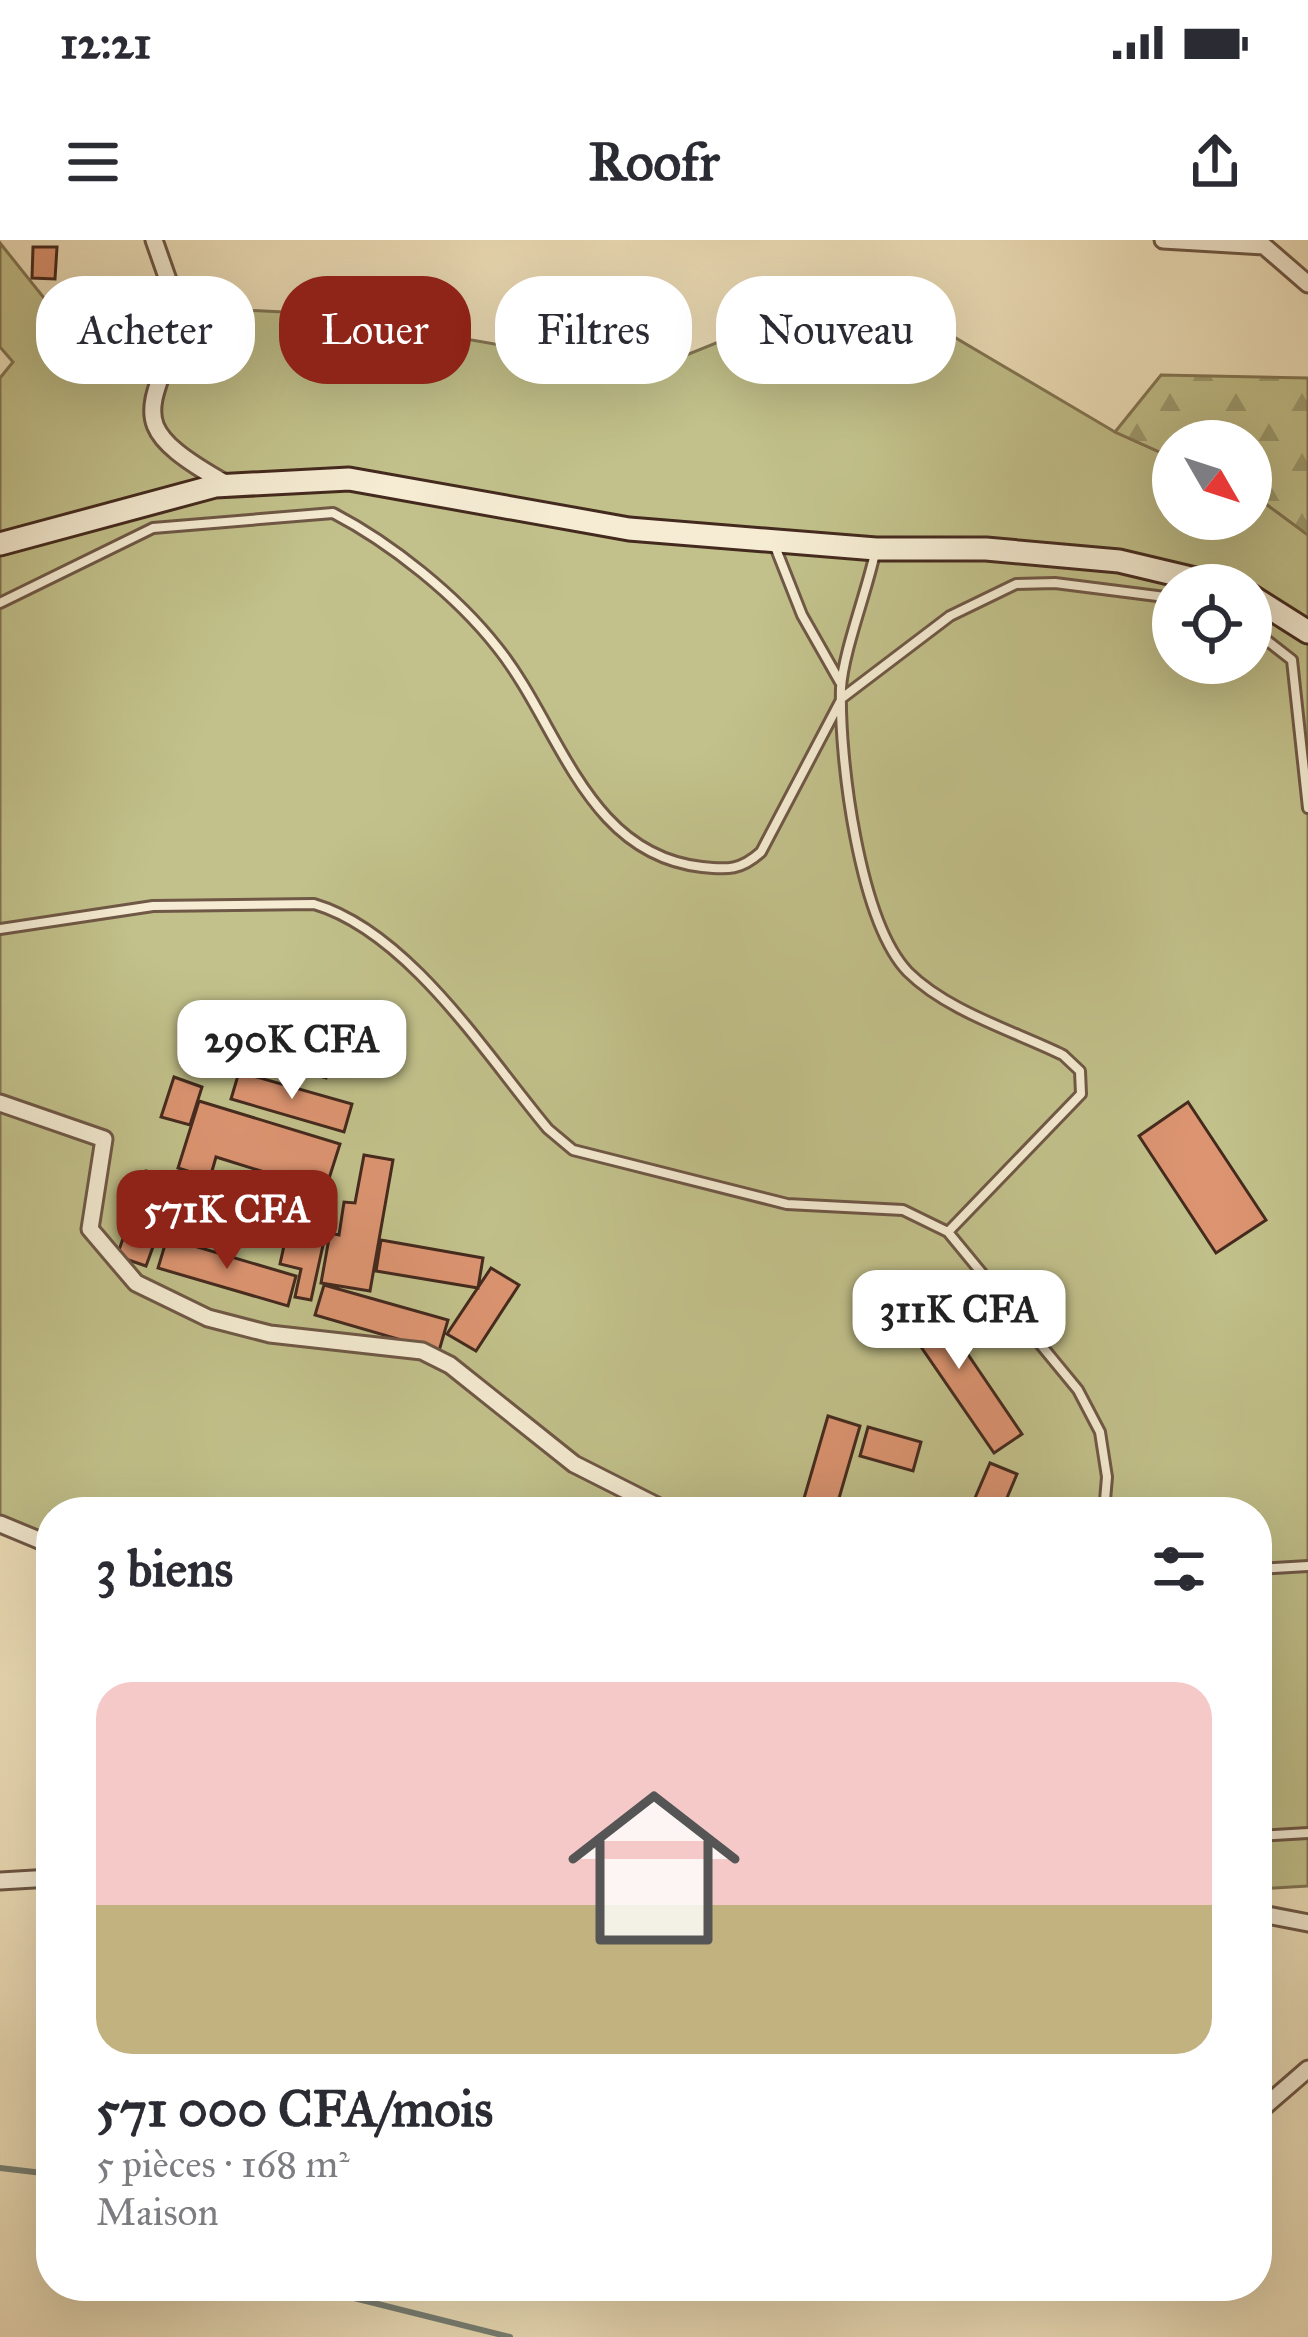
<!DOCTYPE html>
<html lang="fr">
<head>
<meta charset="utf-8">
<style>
  body { margin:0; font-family:"IM FELL Great Primer",serif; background:#f2f2f3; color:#2b2b33; height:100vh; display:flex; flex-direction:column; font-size:45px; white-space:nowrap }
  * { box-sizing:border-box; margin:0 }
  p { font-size:39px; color:#7c7c81 }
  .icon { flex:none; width:66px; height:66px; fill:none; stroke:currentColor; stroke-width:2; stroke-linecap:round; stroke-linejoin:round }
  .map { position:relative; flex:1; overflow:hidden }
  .panel { position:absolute; left:36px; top:1257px; width:1236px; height:804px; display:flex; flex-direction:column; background:#fff; border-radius:48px; box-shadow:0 12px 48px #0002 }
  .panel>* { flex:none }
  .banner { position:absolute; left:36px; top:36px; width:1236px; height:108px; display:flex; gap:24px }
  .needle { width:78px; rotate:129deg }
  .controls { position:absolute; left:1152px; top:180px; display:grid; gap:24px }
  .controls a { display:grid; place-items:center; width:120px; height:120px; border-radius:50%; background:#fff; box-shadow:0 12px 48px #0002; font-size:60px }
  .price { position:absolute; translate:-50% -102px; padding:0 27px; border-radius:24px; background:#fff; color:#222; font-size:39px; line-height:78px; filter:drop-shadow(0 3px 6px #0008) }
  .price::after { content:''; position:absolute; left:50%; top:72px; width:36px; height:27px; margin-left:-18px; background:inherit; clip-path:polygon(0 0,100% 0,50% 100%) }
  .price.on { background:#8f2418; color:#fff }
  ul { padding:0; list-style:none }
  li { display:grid; align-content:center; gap:24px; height:636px; padding:0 60px }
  li span { display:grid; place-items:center; height:372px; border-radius:36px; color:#555 }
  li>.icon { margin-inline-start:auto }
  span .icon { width:216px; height:216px; fill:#fffc; stroke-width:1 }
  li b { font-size:51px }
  h2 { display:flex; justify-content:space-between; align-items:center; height:144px; padding:0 60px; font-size:51px }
  .tag { padding:0 42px; border-radius:48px; background:#fff; box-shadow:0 12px 48px #0002; font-size:42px; line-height:108px }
  .tag.on { background:#8f2418; color:#fff }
  .status { display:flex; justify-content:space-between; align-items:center; height:84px; padding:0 60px; background:#fff; direction:ltr }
  .status svg { height:33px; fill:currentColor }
  header { display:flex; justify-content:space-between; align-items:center; height:156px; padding:0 60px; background:#fff; font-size:54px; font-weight:800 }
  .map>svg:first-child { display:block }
</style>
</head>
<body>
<div class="status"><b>12:21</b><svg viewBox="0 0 49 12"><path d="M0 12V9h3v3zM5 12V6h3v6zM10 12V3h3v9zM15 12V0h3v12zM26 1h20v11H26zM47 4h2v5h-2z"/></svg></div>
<header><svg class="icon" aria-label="menu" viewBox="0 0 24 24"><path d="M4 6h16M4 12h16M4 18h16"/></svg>Roofr<svg class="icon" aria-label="share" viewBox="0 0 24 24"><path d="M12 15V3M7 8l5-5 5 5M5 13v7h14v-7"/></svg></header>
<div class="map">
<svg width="1308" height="2097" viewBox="0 0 1308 2097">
  <defs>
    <pattern id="forest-firs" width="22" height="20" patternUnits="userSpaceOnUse" patternTransform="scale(3)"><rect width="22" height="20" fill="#c2c18b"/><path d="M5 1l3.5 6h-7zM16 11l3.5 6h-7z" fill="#9f9d71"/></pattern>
  </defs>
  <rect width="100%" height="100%" fill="#f0e2bc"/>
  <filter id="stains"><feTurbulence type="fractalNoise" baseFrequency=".00167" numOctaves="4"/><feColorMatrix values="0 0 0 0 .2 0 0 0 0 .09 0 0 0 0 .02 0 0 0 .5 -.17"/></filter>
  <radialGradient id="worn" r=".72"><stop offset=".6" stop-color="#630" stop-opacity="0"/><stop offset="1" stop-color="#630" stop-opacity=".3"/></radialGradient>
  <path fill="#c2c18b" stroke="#837654" stroke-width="3" fill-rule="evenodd" d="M0 3 52 68 118 64 324 74 647 131 785 75 927 81 1115 192 1173 218V279H1251V253L1308 295V1646L1257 1649V1272H51V1302L0 1287V138L13 122 0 107ZM1173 345H1251V423H1173Z"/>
  <path fill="url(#forest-firs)" stroke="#837654" stroke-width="3" d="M1161 135 1308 138V295L1251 253V201H1173V218L1115 192Z"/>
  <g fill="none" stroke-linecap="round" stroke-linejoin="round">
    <path stroke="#788278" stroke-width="6" d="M0 1928 51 1934
      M306 2046 510 2097"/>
  </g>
  <path fill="#dc9471" stroke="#442a1e" stroke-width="3" d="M33 7H57L55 39 32 38Z
    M230 781 334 810 326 838 222 808Z
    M239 832 352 864 344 892 231 859Z
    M174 837 202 847 190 885 161 877Z
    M199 861 340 904 325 951 216 917 210 938 178 928Z
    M1188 862 1266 980 1216 1013 1139 896Z
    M364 915 393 920 370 1051 321 1043 330 993 339 995 344 962 355 963Z
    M146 931 178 938 146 1026 117 1016Z
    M297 947 334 955 311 1060 295 1057 301 1029 280 1024Z
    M167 998 296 1036 288 1066 158 1028Z
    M381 1000 483 1018 478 1048 376 1031Z
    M491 1028 519 1045 476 1111 447 1094Z
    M907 1044 922 1066 931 1060 1022 1194 994 1213 906 1085 914 1079 896 1052Z
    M324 1045 448 1080 439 1111 315 1075Z
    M828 1176 860 1186 835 1272H800Z
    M868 1187 921 1202 913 1231 860 1216Z
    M990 1223 1017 1234 1001 1272H969Z"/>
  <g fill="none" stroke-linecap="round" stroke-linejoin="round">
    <g stroke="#6f5846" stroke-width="14">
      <path id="lane" d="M774 304 802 375 840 442
        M875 313C867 351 843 413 841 448 839 518 859 681 908 732 947 771 1014 791 1063 815L1080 831 1081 854 948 992
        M0 363 153 288 333 273C391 303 457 356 497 407 560 485 585 614 702 627 728 630 741 630 761 612L842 458 950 376 1016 344 1055 343 1173 358
        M1251 388 1292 420 1308 568
        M0 689 153 666 314 664C409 692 486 815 548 889L573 910 787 964 903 970 948 992 1078 1150 1100 1192 1107 1237 1104 1272
        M1257 1329 1308 1326
        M1257 1596 1308 1593"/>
    </g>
    <g stroke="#6f5846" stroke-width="21">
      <path id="street" d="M154 0 181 77C153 173 119 183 225 243
        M1163 0 1264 6 1308 44
        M0 863 104 899 90 989 136 1043 208 1078 270 1094 422 1111 450 1125 574 1224 669 1272
        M0 1284 51 1305
        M0 1641 51 1638
        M1257 1673 1308 1683
        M1257 1873 1308 1829"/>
    </g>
    <g stroke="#442a1e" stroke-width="27">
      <path id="secondary" d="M0 304 215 246 349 239 629 289 876 309H986L1119 321 1220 345
        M1251 356 1308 392"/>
    </g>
    <use href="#lane" stroke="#f5ecd3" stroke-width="8"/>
    <use href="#street" stroke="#f5ecd3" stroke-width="15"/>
    <use href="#secondary" stroke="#f5ecd3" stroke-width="21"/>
  </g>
  <rect width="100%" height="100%" filter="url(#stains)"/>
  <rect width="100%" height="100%" fill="url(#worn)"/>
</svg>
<div class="controls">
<a><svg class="needle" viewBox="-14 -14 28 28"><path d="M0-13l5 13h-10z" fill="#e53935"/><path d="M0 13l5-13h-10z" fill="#7c7c81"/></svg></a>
<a><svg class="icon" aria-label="locate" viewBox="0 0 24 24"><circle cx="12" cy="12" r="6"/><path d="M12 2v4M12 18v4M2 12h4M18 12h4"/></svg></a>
</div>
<b class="price" style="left:292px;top:862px">290K CFA</b>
<b class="price on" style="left:227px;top:1032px">571K CFA</b>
<b class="price" style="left:959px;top:1132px">311K CFA</b>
<div class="banner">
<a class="tag">Acheter</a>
<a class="tag on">Louer</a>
<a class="tag">Filtres</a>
<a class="tag">Nouveau</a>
</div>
<section class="panel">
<h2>3 biens<svg class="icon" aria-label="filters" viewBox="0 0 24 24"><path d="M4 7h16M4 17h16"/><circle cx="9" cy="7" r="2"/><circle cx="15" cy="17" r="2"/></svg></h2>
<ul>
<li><span style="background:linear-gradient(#f6c9c9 60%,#c2b280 0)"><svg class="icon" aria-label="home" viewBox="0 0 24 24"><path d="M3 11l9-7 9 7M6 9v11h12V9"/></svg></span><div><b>571 000 CFA/mois</b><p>5 pièces · 168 m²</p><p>Maison</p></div></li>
</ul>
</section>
</div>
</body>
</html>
